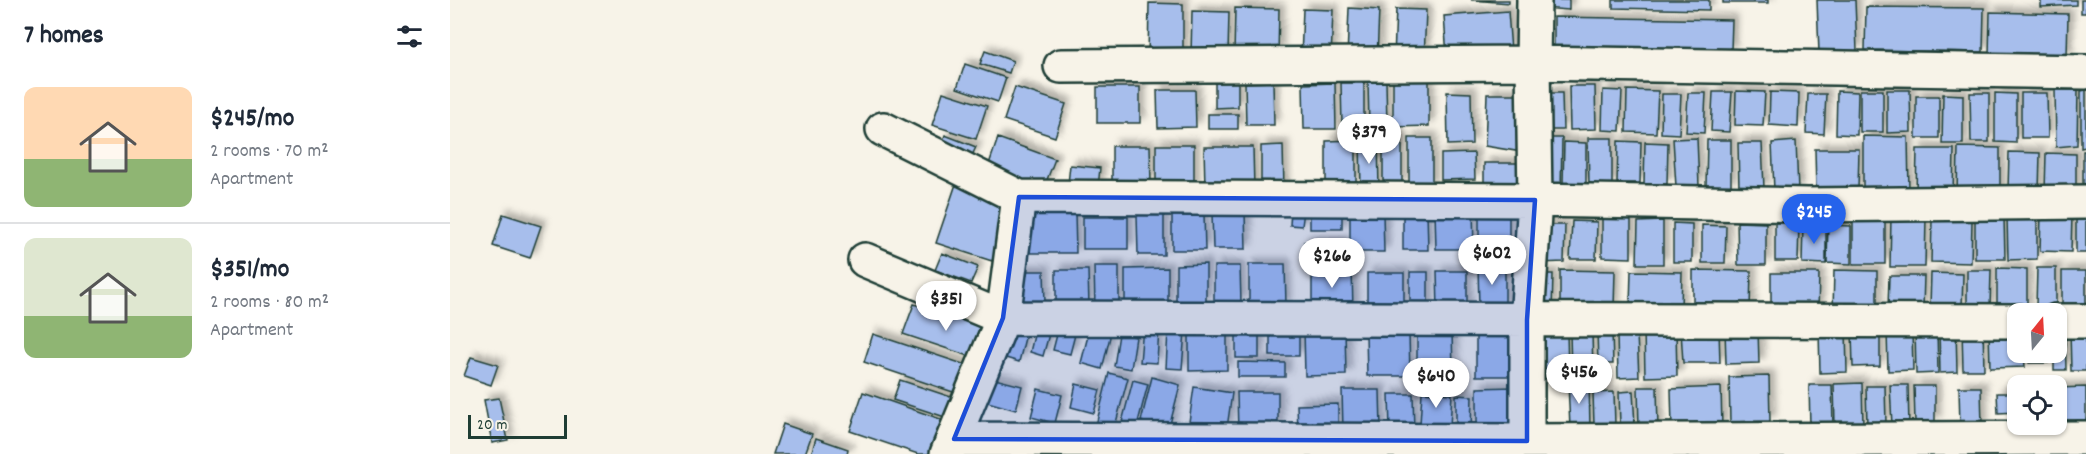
<!DOCTYPE html>
<html lang="en">
<head>
<meta charset="utf-8">
<style>
  body { margin:0; font-family:Dekko,sans-serif; background:#f6f6f7; color:#1f2937; height:100vh; display:flex; flex-direction:column; font-size:22px; white-space:nowrap }
  * { box-sizing:border-box; margin:0 }
  p { font-size:20px; color:#747a83 }
  .icon { flex:none; width:33px; height:33px; fill:none; stroke:currentColor; stroke-width:2; stroke-linecap:round; stroke-linejoin:round }
  .map { position:relative; flex:1; overflow:hidden }
  .details { display:flex; flex-direction:column; background:#fff; width:450px }
  .details>* { flex:none }
  .needle { width:39px; rotate:18deg }
  .fabs { position:absolute; left:1557px; top:303px; display:grid; gap:12px }
  .fabs a { display:grid; place-items:center; width:60px; height:60px; border-radius:12px; background:#fff; box-shadow:0 2px 4px #0004; font-size:30px }
  .scale { position:absolute; left:18px; bottom:15px; width:99px; box-sizing:border-box; padding-left:6px; border:3px solid #1f3d34; border-top:0; font-size:16px; line-height:21px; white-space:nowrap; color:#1f3d34; -webkit-text-stroke:4px #f7f3e8; paint-order:stroke }
  .price { position:absolute; translate:-50% -51px; padding:0 14px; border-radius:21px; background:#fff; color:#222; font-size:20px; line-height:39px; filter:drop-shadow(0 2px 3px #0008) }
  .price::after { content:''; position:absolute; left:50%; top:36px; width:18px; height:14px; margin-left:-9px; background:inherit; clip-path:polygon(0 0,100% 0,50% 100%) }
  .price.active { background:#2563eb; color:#fff }
  ul { padding:0; list-style:none }
  li { display:flex; align-items:center; gap:18px; height:150px; padding:0 24px }
  li+li { border-top:2px solid #e0e1e3 }
  li span { display:grid; place-items:center; flex:none; width:168px; height:120px; border-radius:12px; color:#555 }
  li>.icon { margin-inline-start:auto }
  span .icon { width:72px; height:72px; fill:#fffc; stroke-width:1 }
  li b { font-size:26px }
  h2 { display:flex; justify-content:space-between; align-items:center; height:72px; padding:0 24px; font-size:26px }
  main { display:flex; flex:1; min-height:0 }
  .map>svg:first-child { display:block }
</style>
</head>
<body>
<main>
<section class="details">
<h2>7 homes<svg class="icon" aria-label="filters" viewBox="0 0 24 24"><path d="M4 7h16M4 17h16"/><circle cx="9" cy="7" r="2"/><circle cx="15" cy="17" r="2"/></svg></h2>
<ul>
<li><span style="background:linear-gradient(#ffd9b3 60%,#8fb573 0)"><svg class="icon" aria-label="home" viewBox="0 0 24 24"><path d="M3 11l9-7 9 7M6 9v11h12V9"/></svg></span><div><b>$245/mo</b><p>2 rooms · 70 m²</p><p>Apartment</p></div></li>
<li><span style="background:linear-gradient(#dfe7d0 65%,#8fb573 0)"><svg class="icon" aria-label="home" viewBox="0 0 24 24"><path d="M3 11l9-7 9 7M6 9v11h12V9"/></svg></span><div><b>$351/mo</b><p>2 rooms · 80 m²</p><p>Apartment</p></div></li>
</ul>
</section>
<div class="map">
<svg width="1636" height="454" viewBox="0 0 1636 454">
  <defs>
    <filter id="shadow"><feDropShadow dx="5.5" dy="-5.5" stdDeviation="3" flood-color="#0004"/></filter>
  </defs>
  <rect width="100%" height="100%" fill="#f7f3e8"/>
  <filter id="ink" filterUnits="userSpaceOnUse"><feTurbulence type="fractalNoise" baseFrequency=".0167" numOctaves="2"/><feDisplacementMap in="SourceGraphic" scale="12" xChannelSelector="R" yChannelSelector="G"/><feConvolveMatrix kernelMatrix="1 2 1 2 8 2 1 2 1" color-interpolation-filters="sRGB"/></filter>
  <g filter="url(#ink)">
    <path fill="#a7beec" stroke="#1f3d34" stroke-width="1.5" filter="url(#shadow)" d="M1021 0H1059V3Z
      M1093 0H1119V10L1092 8Z
      M1163 0H1259V10L1163 8Z
      M1273 0H1318V3H1273Z
      M1367 0H1405L1407 51 1369 53Z
      M1591 0H1626V5L1591 7Z
      M1631 0H1636V13H1631Z
      M699 3 733 4V59H698Z
      M1416 7 1534 8 1533 52 1415 50Z
      M785 8 829 9 828 56 784 55Z
      M899 8 929 10 927 59 897 58Z
      M853 9 883 10 881 60 851 59Z
      M946 9 976 10 974 60 944 58Z
      M742 11 779 12 778 55H741Z
      M1058 11 1061 51 997 56 994 16Z
      M1540 12 1618 14 1617 57 1539 56Z
      M1104 17 1282 20 1281 51 1104 49Z
      M535 51 563 61 559 73 530 64Z
      M515 64 556 78 548 102 507 88Z
      M943 79H979V126L943 127Z
      M788 82V107L765 108V83Z
      M823 82 824 125H796L795 83Z
      M918 82H936L937 126H919Z
      M885 83 886 129H854L853 84Z
      M891 83H914V126H892Z
      M1119 86H1145L1146 129 1120 130Z
      M565 87 616 104 605 137 554 120Z
      M647 87H690V123H647Z
      M707 90H745L746 127 708 128Z
      M1153 90 1172 91 1170 131 1152 130Z
      M1177 90 1208 91 1206 133 1176 132Z
      M1410 90H1433V132H1410Z
      M1437 90H1460L1461 132 1437 133Z
      M1605 90H1628L1627 145 1606 147Z
      M1636 90V147L1631 148V91Z
      M1286 91 1315 92 1313 126 1285 125Z
      M1387 91 1408 92 1407 135 1386 134Z
      M493 92 537 106 526 139 482 125Z
      M997 92 1021 93 1022 144 998 145Z
      M1263 92H1282L1279 132 1261 131Z
      M1320 92 1349 93 1348 127 1319 125Z
      M1084 93H1112L1113 130H1085Z
      M1238 93H1256L1254 133 1236 132Z
      M1520 93H1539V142H1521Z
      M1545 93 1566 94V143L1545 142Z
      M1571 93H1597L1598 138H1571Z
      M1037 94H1071L1072 152 1035 146Z
      M1212 94H1231L1229 134 1211 133Z
      M1358 94H1376L1374 134 1356 133Z
      M1493 94 1513 95V144H1492Z
      M1466 96H1489V138H1466Z
      M758 114H788V129H758Z
      M495 135 526 147 521 158 491 146Z
      M1413 136 1458 137 1459 191 1413 193Z
      M548 138 605 159 593 190 537 170Z
      M959 138H982V186H959Z
      M1087 138H1112L1111 191 1086 190Z
      M1138 138H1162V186L1139 187Z
      M1247 138 1249 186 1226 187 1223 139Z
      M910 139H928L929 190 911 191Z
      M933 139H952V184L933 185Z
      M906 140V185H876V141Z
      M1257 140H1281V186H1256Z
      M1168 141 1191 142 1190 183H1167Z
      M1346 141 1348 190 1324 191 1322 143Z
      M1114 142 1136 143V184H1113Z
      M1195 142 1218 143 1217 184H1194Z
      M1288 143H1312L1314 188 1289 189Z
      M706 145H744V188H706Z
      M833 145 834 189H811V146Z
      M662 146H700L701 183H662Z
      M754 147H803L804 188H755Z
      M1508 147 1550 148V196L1507 195Z
      M1365 149H1409L1408 190 1366 192Z
      M1467 149H1504L1503 194 1466 193Z
      M1633 151H1636V195H1633Z
      M1559 152 1590 153 1589 191 1558 190Z
      M1024 153 1025 179 991 180V154Z
      M1596 153 1626 154V192L1595 191Z
      M1034 163H1067L1068 189H1034Z
      M620 165 650 168 648 188 618 184Z
      M506 184 562 202 542 261 486 243Z
      M841 209 854 211 852 226 840 225Z
      M1059 210V245H1029V211Z
      M953 211H977L978 250H953Z
      M985 211H1023L1024 249H986Z
      M795 212 796 249H763L762 213Z
      M892 212V229H860V213Z
      M573 213H625L626 253H573Z
      M933 213 934 252H900V214Z
      M53 214 91 226 80 258 43 246Z
      M714 214V255H688L687 215Z
      M754 214 755 250H722V215Z
      M1591 214 1622 215 1621 252 1590 251Z
      M1626 215 1636 216V253H1626Z
      M1441 216 1476 217 1475 267H1440Z
      M633 217H678V249H633Z
      M1554 217 1555 259H1525V218Z
      M1557 217H1587V259L1558 260Z
      M1152 218 1181 219V258L1152 257Z
      M1403 219H1435V264H1403Z
      M1482 220 1522 221 1521 263 1481 262Z
      M1122 221 1147 222 1146 259H1120Z
      M1213 221V264H1187L1188 222Z
      M1287 222 1316 223V265H1288Z
      M1223 223 1242 224V262H1223Z
      M1325 223H1349L1348 261H1325Z
      M1090 225H1115L1114 262 1089 263Z
      M1252 225 1276 226 1275 263H1252Z
      M1353 225 1376 226V264L1352 263Z
      M1378 225 1401 226V264L1377 263Z
      M854 242H894V253H855Z
      M492 253 528 267 521 283 485 270Z
      M756 264V303L726 304V265Z
      M799 264H835L836 305H799Z
      M644 266H669V307H645Z
      M764 266H790L791 303H764Z
      M1028 266H1055V307H1029Z
      M718 268V306H675V269Z
      M902 268 903 310H862V269Z
      M1547 268 1577 269V309L1547 308Z
      M1587 268H1606V307L1586 306Z
      M606 270H638L639 306H606Z
      M1110 270 1165 271 1164 308 1110 307Z
      M1243 270 1301 271 1300 310 1243 309Z
      M1384 270 1427 271V313L1383 312Z
      M1517 270H1541L1540 308H1517Z
      M564 271H594L595 303H565Z
      M987 271H1017V310H988Z
      M1181 271 1232 272 1231 308 1180 307Z
      M1612 271H1636V309L1612 308Z
      M960 272H978V311H960Z
      M917 273H954V308H917Z
      M1321 273H1369L1368 314 1321 313Z
      M1481 273 1513 274 1512 307 1480 306Z
      M1085 274H1103L1102 312H1085Z
      M1439 276H1474L1473 308H1438Z
      M464 304 538 329 528 359 453 334Z
      M555 320 578 326 569 362 546 355Z
      M587 323 601 327 593 356 580 352Z
      M610 323 627 327 620 354 603 350Z
      M641 324 662 329 652 369 631 363Z
      M693 327 709 328 707 363 690 362Z
      M1533 327 1534 370H1513L1512 328Z
      M895 328 896 375 855 376 854 329Z
      M1489 328H1506L1507 372 1490 373Z
      M739 329H777V370L739 371Z
      M1308 329 1309 363 1276 364 1275 330Z
      M1487 329 1488 373 1466 374 1465 330Z
      M718 330 735 331 732 369 716 368Z
      M786 330H809V358H786Z
      M1226 330 1227 376 1195 377 1194 331Z
      M1269 330 1270 363H1233L1231 331Z
      M1396 330 1397 372 1370 373 1369 331Z
      M1568 330V352H1574L1575 367 1540 368 1539 331Z
      M1620 330H1636V371H1621Z
      M1026 331H1063L1064 376H1026Z
      M1117 331 1118 373H1086L1085 332Z
      M1147 331H1162L1163 364H1148Z
      M1430 331V366L1403 367 1402 332Z
      M1437 331H1462L1463 370 1438 371Z
      M1606 331H1615L1616 370H1604V352H1606Z
      M967 332H1002L1003 370 967 371Z
      M1142 332 1143 372 1121 373 1120 333Z
      M916 333H959L960 376H917Z
      M423 334 519 366 509 394 414 362Z
      M669 334 686 337 681 369 664 366Z
      M820 334H849V356H820Z
      M1167 334H1187L1189 377 1168 378Z
      M1579 352H1598V363H1579Z
      M21 357 48 365 41 385 14 376Z
      M788 362 835 363V377H788Z
      M659 373 678 378 664 430 646 425Z
      M1319 376 1320 421 1280 422 1279 377Z
      M702 377 730 385 719 428 691 421Z
      M541 378 572 386 566 410 534 401Z
      M450 380 504 398 498 418 443 400Z
      M683 380 698 384 687 426 672 422Z
      M1139 381 1140 428H1120L1118 382Z
      M1412 383 1413 426H1385L1384 384Z
      M626 384 650 390 644 413 621 407Z
      M1359 385H1382L1383 425 1360 426Z
      M1440 385H1458L1459 426H1442Z
      M1416 386H1435L1436 424 1417 425Z
      M1464 386H1485V422L1465 423Z
      M744 387 782 393 777 428 739 422Z
      M1063 387 1064 426 1027 425V388Z
      M1188 387H1207L1208 429H1189Z
      M1271 387 1272 427 1222 428 1221 389Z
      M1509 387H1531L1532 427H1510Z
      M1636 387V424H1606V388Z
      M588 389 612 395 605 423 581 417Z
      M892 390H930L931 430H893Z
      M1183 391 1185 426H1170L1169 392Z
      M413 392 499 422 488 454H468L400 431Z
      M787 392H828V432H788Z
      M972 392 1002 394 1000 426 970 424Z
      M1164 392 1165 425 1144 426 1143 393Z
      M1547 393H1568V412L1548 413Z
      M939 394H963L964 432H940Z
      M1006 395 1022 396 1021 428 1006 427Z
      M49 398 58 440 42 443 34 400Z
      M888 404V431H848L847 405Z
      M333 424 362 434 355 454H323Z
      M366 438 398 449 397 454H361Z"/>
    <g fill="none" stroke-linecap="round" stroke-linejoin="round">
      <g stroke="#1f3d34" stroke-width="38">
        <path id="minor" d="M611 66 1083 63 1636 72
          M433 129 569 197 1085 200 1358 205 1636 202
          M415 260 553 318 1568 321
          M1606 321H1636
          M504 439 1077 441 1636 438
          M1077 441V320L1085 200 1083 63 1084 0
          M497 454 553 318 569 197"/>
      </g>
      <use href="#minor" stroke="#f7f3e8" stroke-width="33"/>
    </g>
  </g>
  <path fill="#1d4ed8" fill-opacity="0.2" stroke="#1d4ed8" stroke-width="4.5" stroke-linejoin="round" d="M569 197 1085 200 1077 320V441L504 439 553 318Z"/>
</svg>
<div class="fabs">
<a><svg class="needle" viewBox="-14 -14 28 28"><path d="M0-13l5 13h-10z" fill="#e53935"/><path d="M0 13l5-13h-10z" fill="#747a83"/></svg></a>
<a><svg class="icon" aria-label="locate" viewBox="0 0 24 24"><circle cx="12" cy="12" r="6"/><path d="M12 2v4M12 18v4M2 12h4M18 12h4"/></svg></a>
</div>
<div class="scale">20 m</div>
<b class="price" style="left:919px;top:165px">$379</b>
<b class="price active" style="left:1364px;top:245px">$245</b>
<b class="price" style="left:1042px;top:286px">$602</b>
<b class="price" style="left:882px;top:289px">$266</b>
<b class="price" style="left:496px;top:332px">$351</b>
<b class="price" style="left:1129px;top:405px">$456</b>
<b class="price" style="left:986px;top:409px">$640</b>
</div>
</main>
</body>
</html>
